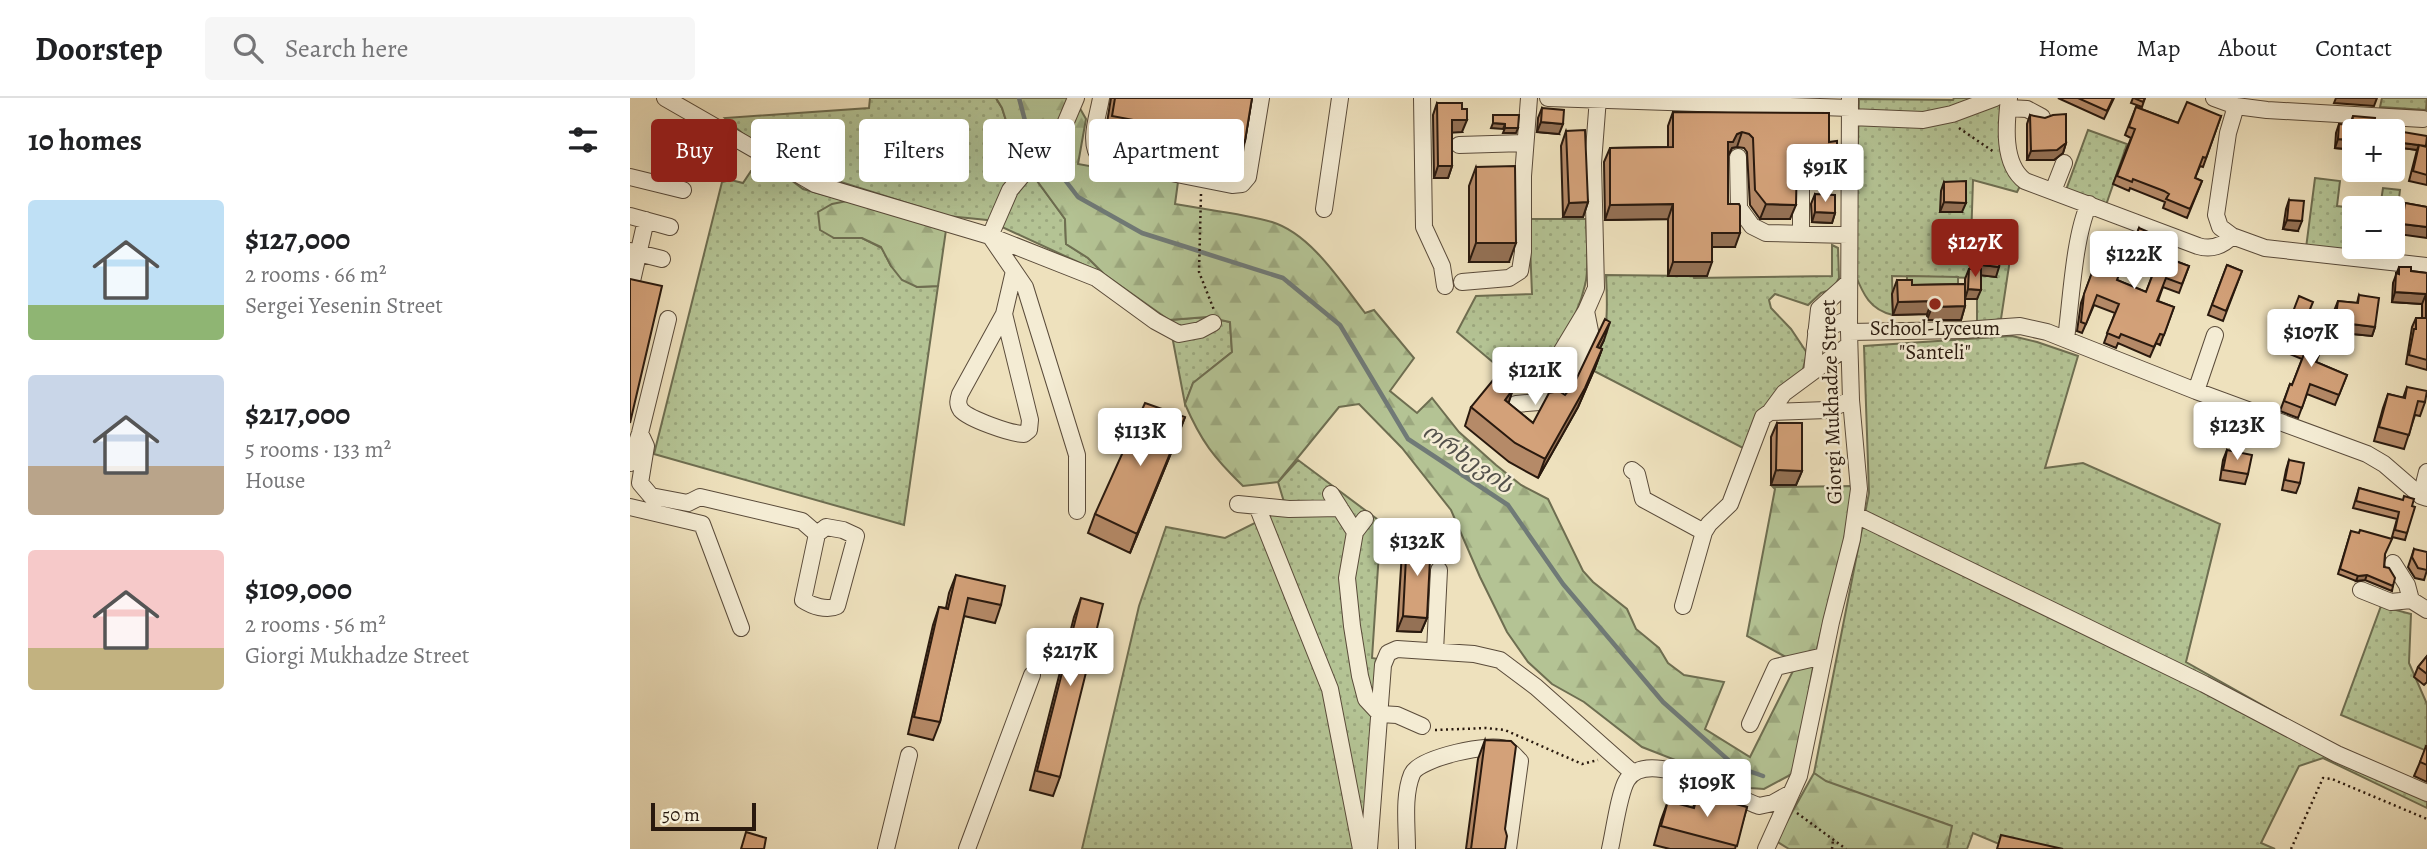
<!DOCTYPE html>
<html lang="en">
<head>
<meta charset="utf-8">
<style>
  body { margin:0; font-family:Alegreya,"Noto Serif Georgian",serif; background:#f6f6f6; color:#202124; height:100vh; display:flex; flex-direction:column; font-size:26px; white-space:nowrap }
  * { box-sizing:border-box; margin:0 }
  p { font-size:23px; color:#757577 }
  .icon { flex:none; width:38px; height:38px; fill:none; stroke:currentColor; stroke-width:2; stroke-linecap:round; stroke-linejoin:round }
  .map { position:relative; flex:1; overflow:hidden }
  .sheet { display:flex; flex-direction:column; background:#fff; width:630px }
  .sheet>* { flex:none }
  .top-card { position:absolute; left:21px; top:21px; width:665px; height:63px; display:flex; gap:14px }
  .fabs { position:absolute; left:1712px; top:21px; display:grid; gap:14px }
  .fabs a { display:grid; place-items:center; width:63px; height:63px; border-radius:7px; background:#fff; box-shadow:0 7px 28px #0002; font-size:35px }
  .scale { position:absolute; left:21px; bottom:18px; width:105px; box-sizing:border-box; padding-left:7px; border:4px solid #29190e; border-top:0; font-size:19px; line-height:24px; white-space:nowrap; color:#29190e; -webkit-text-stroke:5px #f4ecd4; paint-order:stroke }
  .price { position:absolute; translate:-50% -60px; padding:0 16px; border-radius:7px; background:#fff; color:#222; font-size:23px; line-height:46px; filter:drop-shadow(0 2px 4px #0008) }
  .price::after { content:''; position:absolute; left:50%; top:42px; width:21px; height:16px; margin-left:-10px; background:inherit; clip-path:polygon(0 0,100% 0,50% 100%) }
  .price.selected { background:#8f2418; color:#fff }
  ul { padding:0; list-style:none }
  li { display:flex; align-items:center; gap:21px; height:175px; padding:0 28px }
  li span { display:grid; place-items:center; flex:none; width:196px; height:140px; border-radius:7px; color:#555 }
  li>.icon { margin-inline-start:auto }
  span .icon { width:84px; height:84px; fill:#fffc; stroke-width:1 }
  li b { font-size:30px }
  h2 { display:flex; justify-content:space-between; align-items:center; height:84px; padding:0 28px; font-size:30px }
  .pill { padding:0 24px; border-radius:7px; background:#fff; box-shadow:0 7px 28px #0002; font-size:24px; line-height:63px }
  .pill.selected { background:#8f2418; color:#fff }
  header { display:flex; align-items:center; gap:42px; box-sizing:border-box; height:98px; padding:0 35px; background:#fff; border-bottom:2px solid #e0e0e0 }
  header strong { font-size:33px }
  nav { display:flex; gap:38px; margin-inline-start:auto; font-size:24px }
  .search { width:490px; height:63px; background:#f6f6f6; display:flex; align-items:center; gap:18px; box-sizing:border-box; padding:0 24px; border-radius:7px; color:#757577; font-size:26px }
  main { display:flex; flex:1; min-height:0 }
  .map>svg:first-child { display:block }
</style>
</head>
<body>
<header>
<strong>Doorstep</strong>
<div class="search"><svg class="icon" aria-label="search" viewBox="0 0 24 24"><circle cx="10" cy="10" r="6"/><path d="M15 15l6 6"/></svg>Search here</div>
<nav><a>Home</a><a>Map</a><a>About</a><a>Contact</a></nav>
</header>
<main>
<section class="sheet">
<h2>10 homes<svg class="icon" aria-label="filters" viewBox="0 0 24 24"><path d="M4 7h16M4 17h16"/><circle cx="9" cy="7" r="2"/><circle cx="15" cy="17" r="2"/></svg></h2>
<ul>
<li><span style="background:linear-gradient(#bfe0f5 75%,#8fb573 0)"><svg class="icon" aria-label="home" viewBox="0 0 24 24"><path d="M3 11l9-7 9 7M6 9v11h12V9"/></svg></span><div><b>$127,000</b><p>2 rooms · 66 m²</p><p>Sergei Yesenin Street</p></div></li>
<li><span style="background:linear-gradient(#c9d6e8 65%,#b9a48a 0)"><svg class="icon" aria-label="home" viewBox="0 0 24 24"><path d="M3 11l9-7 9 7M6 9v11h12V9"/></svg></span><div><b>$217,000</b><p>5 rooms · 133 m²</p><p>House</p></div></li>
<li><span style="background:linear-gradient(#f6c9c9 70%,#c2b280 0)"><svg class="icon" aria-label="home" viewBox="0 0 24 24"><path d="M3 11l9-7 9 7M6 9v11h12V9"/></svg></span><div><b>$109,000</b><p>2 rooms · 56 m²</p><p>Giorgi Mukhadze Street</p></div></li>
</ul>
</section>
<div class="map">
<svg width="1797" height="751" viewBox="0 0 1797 751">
  <defs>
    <pattern id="grass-dots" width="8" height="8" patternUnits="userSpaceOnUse" patternTransform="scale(1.75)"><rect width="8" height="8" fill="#b4c394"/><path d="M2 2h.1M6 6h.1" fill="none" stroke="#9ba77e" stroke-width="1.8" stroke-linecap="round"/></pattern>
    <pattern id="forest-firs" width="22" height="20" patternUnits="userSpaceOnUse" patternTransform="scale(1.75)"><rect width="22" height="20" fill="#b4c394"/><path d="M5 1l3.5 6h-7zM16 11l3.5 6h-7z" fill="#9ba77e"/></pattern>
  </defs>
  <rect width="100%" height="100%" fill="#eee1bd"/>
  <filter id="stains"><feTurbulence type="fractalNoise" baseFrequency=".00286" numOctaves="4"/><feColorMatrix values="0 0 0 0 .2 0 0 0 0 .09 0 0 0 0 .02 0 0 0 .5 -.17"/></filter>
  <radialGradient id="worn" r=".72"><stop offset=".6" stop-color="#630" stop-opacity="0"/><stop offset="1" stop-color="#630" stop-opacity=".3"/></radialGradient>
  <path fill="url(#grass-dots)" stroke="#6e6e51" stroke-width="2" d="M240 0H366L372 10 386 54 435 121 436 146 458 160 474 176 357 122 318 118 170 71 112 35 95 20 239 10Z
    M1324 0H1372L1390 88 1387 94 1343 82 1341 143 1382 148 1371 221 1342 226 1347 223V180L1262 178 1263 217C1240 212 1233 196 1225 176L1229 1 1323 2Z
    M1752 0H1797L1796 12 1750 9Z
    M1458 32 1497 46 1476 107 1436 92Z
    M134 72 153 76 173 91 217 103 204 140H232L252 150 261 168 287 189 308 188 274 427 24 356 92 84 101 82 113 85 121 73Z
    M1685 80 1710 83 1707 108 1724 110V149H1762V110H1750L1753 90 1770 92 1762 159 1676 150Z
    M899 121H956C956 140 960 169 955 187 946 227 920 261 896 292L827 234 846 198 902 196Z
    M1202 147 1208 150 1209 180 1203 191 1191 195 1178 207 1145 196 1139 202 1141 210 1161 231 1177 255 1172 275 1113 350 964 273 965 270 961 268C979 231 978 218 976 177L1063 178 1064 180 1202 178Z
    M577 219 600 224 602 254 563 285 555 306 539 222Z
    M1382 238 1407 244 1448 258 1415 370 1453 365 1590 426 1556 564 1797 700V710L1693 660 1669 668 1631 745 1645 751H1381L1343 735 1337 751H1317L1321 728 1197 685 1184 675 1239 395 1234 248Z
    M668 362 751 424 742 560 748 561 733 751H452L509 508 536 429 595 440 637 419 654 404 648 384Z
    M1751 508 1781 516 1779 565 1797 606V653L1711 617Z"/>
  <path fill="url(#forest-firs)" stroke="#6e6e51" stroke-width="2" d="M366 0H444L456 21 448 66 548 84 545 106C577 112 611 115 642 124 681 136 711 184 735 215L744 212 784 260 760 293 787 315 802 300 829 334 866 367 891 387 918 401 953 473 963 484 997 511 1006 531 1029 550 1038 565 1054 577 1094 584 1075 631 1120 659 1167 565 1117 538 1145 391 1143 389 1222 388C1218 445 1198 500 1186 555 1177 595 1174 637 1162 676L1134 691 1120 690 1058 667 1012 649 954 604 922 586 898 564 877 534 850 479 821 412 772 350 729 306 709 309 648 384 613 388C584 360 571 343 555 306L563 285 602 254 600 224 577 219 539 222 474 176 458 160 436 146 435 121 386 54 372 10Z
    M217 103 316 132 308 188 287 189 272 182 261 168 251 149 232 140H204L190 132 188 114 202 106Z
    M1184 675 1196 683 1322 728 1317 751H1159L1146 743Z"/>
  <path fill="#b4c394" stroke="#6e6e51" stroke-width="2" d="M1277 178 1328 179V199L1277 200Z"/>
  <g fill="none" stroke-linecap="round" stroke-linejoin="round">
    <path stroke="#707a77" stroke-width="4.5" d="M389 0 398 34 410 50
      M415 56 448 99 512 135 569 153
      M571 154 653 180 710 227 778 341 878 407 933 486 1033 604 1105 668 1133 678"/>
    <g stroke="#5a4b3a" stroke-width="18">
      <path id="minor" d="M35 0 185 86 360 138 466 180 525 223 549 236 570 232 583 225
        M471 0C468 19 457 45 471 61L602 87 612 86 618 79 631 0
        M792 0 794 129 812 168 815 188
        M918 0 1220 10
        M1379 0C1376 26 1372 66 1395 83L1568 148C1581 152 1593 148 1602 138
        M1584 0 1606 8
        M1378 10 1397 11 1412 19
        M1220 19 1293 22 1322 16 1365 0
        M1793 21 1637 12 1606 8 1598 35 1586 117 1590 129 1602 138 1635 150 1797 168
        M829 47 895 45
        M1108 59 1109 110 1122 128 1136 135 1218 137
        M0 79 53 92
        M1423 93 1434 65
        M694 111 710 0
        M0 118 40 129
        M1171 135V85
        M360 138 395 189 447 357V413
        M360 138 380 92 435 26 446 0
        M0 153 32 161
        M2 183 16 122
        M832 184 879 180 890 173 893 154V78L899 0
        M956 213 960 233 928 300 909 304V291L956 213 966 190 963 65 968 0
        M374 216 400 322 399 332 394 336C381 336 339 321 331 312 327 306 328 302 330 296L374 216 384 173
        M1186 234 1219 221
        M1219 234 1334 232 1390 228 1417 234 1566 293 1737 356 1754 366 1791 398 1797 400
        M1436 241C1441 204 1444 138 1459 106
        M1182 274 1189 211 1218 185
        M1566 293 1585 237
        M886 306 909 304
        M1140 314 1154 295 1219 247
        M10 335 16 348 10 385 21 398 58 405 70 399 172 423 187 436 173 502C182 508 197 513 207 508L226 438 213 432 196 429 187 436
        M0 365 10 335 38 221
        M1002 372 1007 376 1013 401 1074 434
        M701 396 725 434
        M1791 398 1797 374
        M608 406 659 411 710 410
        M627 408 700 591 731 751
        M0 409 72 426 111 530
        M1226 417 1574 586 1707 656 1797 695
        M735 421 725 434 717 480 722 528 730 578 736 601 750 616 767 617 792 628
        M1763 465 1777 487 1781 502 1797 512
        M1731 492 1761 504 1781 502
        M1053 508 1074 434 1079 426 1100 406 1133 319 1140 314 1197 312 1221 302
        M805 553 809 472
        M1120 626 1146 569 1194 558
        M256 751 279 657
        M337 751 402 577
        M739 751 753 567 758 555 767 551 844 556 870 562 906 589 1003 675
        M777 751C777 727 773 698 782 676 789 660 862 643 878 652 882 654 886 659 890 663L878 751
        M980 751C984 734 989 695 997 682 1018 648 1100 698 1129 708L1143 705 1161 695
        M1136 751 1169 678 1201 524 1222 441 1229 391 1221 302 1219 234 1220 0"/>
    </g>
    <path stroke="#29190e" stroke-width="2.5" stroke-dasharray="2 3.5" stroke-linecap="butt" d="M1329 30 1364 54
      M571 96 569 174 584 212
      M805 632 856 630 875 632 952 666 968 662
      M1167 715 1216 751
      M1202 751 1203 742
      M1661 751 1693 680 1702 681 1797 721"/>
    <use href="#minor" stroke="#f4ecd4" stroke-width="16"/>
  </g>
  <path fill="#b58a68" stroke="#29190e" stroke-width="2" d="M481 0H622L615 43 608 62 475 37Z
    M1428 0H1484L1474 21Z
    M1503 0H1515L1512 9 1501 5Z
    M807 5 832 34H822V68L818 80H804L803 17Z
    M1506 9 1548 25 1591 18 1573 69 1570 68 1565 80 1572 83 1557 120 1533 110 1535 104 1500 90 1499 93 1483 86 1501 40 1495 37Z
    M912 10 929 36 907 34 908 20Z
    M1043 14 1199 44 1202 72H1194L1193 76 1167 75 1160 121H1130L1120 107 1117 54 1114 50 1107 49 1102 50 1098 58V106L1105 149H1082L1077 178H1038V121L975 122 974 64 980 50 1038 49V28Z
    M1400 17 1436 45 1433 55 1424 62H1397V26Z
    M1723 18 1724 33 1731 82 1715 80 1716 51 1705 50 1706 35 1709 26 1720 27Z
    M936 33 958 104 953 119H933L931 48Z
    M1767 33 1797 49V87L1779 83 1787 52 1764 49Z
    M846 69 879 164H839V88Z
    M1314 84 1332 114H1310L1311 93Z
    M1185 96 1205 115 1202 125 1182 124 1181 106Z
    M1659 102 1668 133 1653 131 1656 111Z
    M1775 105 1797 109 1768 136 1772 115Z
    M1509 130 1518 149 1540 161 1559 168 1549 195 1533 189 1528 203 1544 209 1530 247 1526 245 1520 259 1488 245 1486 250 1474 245 1485 215 1464 207 1452 235 1447 233 1451 205 1463 172 1516 194 1522 178 1495 167Z
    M1345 141 1366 179 1351 177 1347 201H1335V208L1331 222H1297V216L1263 217 1262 196 1267 182 1282 187 1335 186V181L1339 171H1340L1342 150Z
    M1597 167 1612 173 1593 223 1578 217Z
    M1769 169 1781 173 1797 175V272L1776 266 1782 229 1786 220H1792V206L1762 204 1763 185Z
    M1729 197 1745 229 1742 238 1702 234 1704 213 1708 203 1727 205Z
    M1656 230 1690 243 1686 264 1717 277 1705 307 1677 296 1668 320 1650 313 1660 286 1662 287 1672 261 1648 251Z
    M974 242 970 250 972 251 965 270 948 309 908 380 879 364 835 328 841 309 883 291 878 305 903 325 935 297 944 286Z
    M1777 289 1795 304 1790 318 1785 317 1774 351 1744 343 1753 310 1758 296 1773 300Z
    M1147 325 1172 373 1166 387H1141V339Z
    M548 338 500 455 458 435 465 416Z
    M1597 352 1618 376 1615 386 1590 382 1593 362Z
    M1659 362 1670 385 1666 395 1652 392 1656 372Z
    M1729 390 1782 408 1777 435 1775 442 1762 439 1767 421 1723 410Z
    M1721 433 1755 457 1754 469 1763 488 1762 493 1735 482 1726 483 1708 476Z
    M777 440 797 520 791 534 767 533 772 454Z
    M1784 451 1797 472 1794 482 1785 480 1778 469Z
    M326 477 371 507 365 525 334 518 310 624 303 642 278 636 303 527 309 509 316 510 319 495Z
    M451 500 430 679 423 698 400 692 444 519Z
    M1797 558V584L1794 587 1784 579 1788 569Z
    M855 642 875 731V751H836L848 661Z
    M1797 648V684L1784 678Z
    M1068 696 1117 709 1105 751H1040L1024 747 1031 722 1038 703 1063 710Z"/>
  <path fill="#947155" stroke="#29190e" stroke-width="2" d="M1706 0H1747L1744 8 1704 5Z
    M822 22H837L832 34 817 35Z
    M911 24 933 26 929 36 907 34Z
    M863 25 875 26 873 31 861 30Z
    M875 30H888L886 35H873Z
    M1112 34 1107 49 1102 50 1098 58V44L1107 36Z
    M1708 41 1720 42 1716 51 1705 50Z
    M1765 44 1789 47 1787 52 1764 49Z
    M1436 45 1433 55 1424 62H1397L1401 53Z
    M1207 57 1202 72H1194L1193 76 1162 75 1167 61Z
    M808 68H822L818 80H804Z
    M1718 71 1734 73 1731 82 1715 80Z
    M958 104 953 119H933L939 105Z
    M1314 104 1336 105 1332 114H1310Z
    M1043 106 1038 121 975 122 980 107Z
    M1136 106 1166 107 1160 121H1130Z
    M1185 114 1205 115 1202 125 1182 124Z
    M1657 122 1672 123 1668 133 1653 131Z
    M1772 126 1797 129V140L1768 136Z
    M1082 135H1110L1105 149H1077Z
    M846 145H886L879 164H839Z
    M1043 164H1082L1077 178H1038Z
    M1343 166 1369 169 1366 179 1339 176Z
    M1338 191 1351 192 1347 201H1335Z
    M1765 194 1796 196 1792 206 1762 204Z
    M1302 203 1297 216 1263 217 1268 204Z
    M1335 208 1331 222H1297L1302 209Z
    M1680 214 1673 231 1657 229 1661 219Z
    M980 224 974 242 961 268 967 249Z
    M1705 224 1745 229 1742 238 1702 234Z
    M972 251 965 270 948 309 908 380 915 361Z
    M883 291 877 310 875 302Z
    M555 319 548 338 500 455 507 436Z
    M1146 372 1172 373 1166 387H1141Z
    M1737 477 1735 482 1726 483 1728 478Z
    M773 518 797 520 791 534 767 533Z"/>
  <path fill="#d3a179" stroke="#29190e" stroke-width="2" d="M485 0H622L615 43 482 18Z
    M1448 0H1483L1477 13Z
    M1504 0H1515L1513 4Z
    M1557 4 1591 18 1576 60 1573 59 1565 80 1572 83 1560 111 1536 101 1539 96 1534 93 1503 81 1502 84 1487 78 1505 31 1499 29 1506 9 1548 25Z
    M807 5H832V11H837V22H822V68H808Z
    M912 10 934 12 933 26 911 24Z
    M1043 14 1199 15V44L1207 43V57L1198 58V61H1167L1166 107 1136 106 1125 92 1123 40 1119 36 1112 34 1107 36 1103 44H1098V106H1109L1110 108V135H1082V164H1043V106L980 107V50L1043 49Z
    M1436 16V45L1427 52 1401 53 1400 17 1415 20 1423 17Z
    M863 17H889L888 30H875V26L863 25Z
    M1723 18 1745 20 1744 30H1738V33H1724V72H1734V73L1718 71 1720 42 1708 41 1709 26 1722 27Z
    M955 32 958 104 939 105 936 33Z
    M1767 33 1797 38 1796 48 1765 44Z
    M1789 47 1797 49V77L1783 73Z
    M885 68 886 145H846V69Z
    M1336 83V105L1314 104V84Z
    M1185 96 1205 97V115L1185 114Z
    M1659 102 1674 103 1672 123 1657 122Z
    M1775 105 1797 109V129L1772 126Z
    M1509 130 1523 136 1518 148 1541 157 1540 161 1559 168 1552 186 1536 180 1527 203 1544 209 1534 237 1530 236 1524 249 1491 236 1489 240 1477 235 1489 206 1467 197 1456 226 1451 224 1454 196 1463 172 1466 174 1477 146 1498 153 1487 182 1516 194 1526 168 1498 158Z
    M1345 141 1374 143 1369 169 1343 166Z
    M1597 167 1612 173 1596 213 1582 207Z
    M1769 169H1781V173L1797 175V262L1779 257 1784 231H1786V220H1796V196L1765 194 1766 175 1769 176Z
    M1339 171H1351V192L1338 191Z
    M0 181 32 188 0 325Z
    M1267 182H1282V187L1335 186V208L1302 209V203L1268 204Z
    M1729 197 1749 200 1745 229 1705 224 1708 203 1728 205Z
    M1669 198 1683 204 1676 221 1661 219Z
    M975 221 980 224 967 249 972 251 955 290 915 361 885 345 841 309 873 270 885 280 883 291 875 302 903 325 919 295 929 293 935 297 944 286Z
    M1656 230 1692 238 1690 243 1694 245 1686 264 1717 277 1709 297 1680 286 1672 310 1654 303 1660 286 1662 287 1676 251 1652 241Z
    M1777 289 1797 293 1795 304 1788 303 1779 337 1749 329 1758 296 1775 300Z
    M515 305 555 319 507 436 465 416Z
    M1147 325H1172V373L1146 372Z
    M1597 352 1622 357 1618 376 1593 372Z
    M1659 362 1674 365 1670 385 1655 382Z
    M1729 390 1773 402 1774 398 1784 401 1782 408 1785 409 1777 435 1765 432 1769 414 1726 403Z
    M1730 432 1762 441 1755 456 1754 469 1759 470 1765 480 1763 488 1737 477 1728 478 1710 471 1721 433 1729 435Z
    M777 440 801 441 797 520 773 518Z
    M1784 451 1797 454V472L1788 470 1782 459Z
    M326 477 375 488 371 507 338 500 310 624 284 619 309 509 318 511Z
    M451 500 473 506 430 679 407 673Z
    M1797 558V576L1788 569Z
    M855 642 881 643 886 648 875 731 877 738 875 751H841Z
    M1796 648H1797V667L1790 664Z
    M1068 696 1117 709 1107 748 1031 728 1038 703 1064 710Z
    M116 734 136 740 134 751H111Z
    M1371 737 1433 751H1367Z"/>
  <circle fill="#8f2418" stroke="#f4ecd4" stroke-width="2.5" cx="1305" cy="206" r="7"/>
  <g text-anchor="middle" stroke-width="5" stroke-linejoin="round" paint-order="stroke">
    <g font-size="21" fill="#29190e" stroke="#f4ecd4">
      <text x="1305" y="237">School-Lyceum<tspan x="1305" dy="24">"Santeli"</tspan></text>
    </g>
    <g font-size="21" fill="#29190e" stroke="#f4ecd4">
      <text transform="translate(1201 304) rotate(-92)" y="7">Giorgi Mukhadze Street</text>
    </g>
    <g font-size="23" font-style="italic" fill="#53514b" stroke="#f4ecd4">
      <text transform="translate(838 360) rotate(35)" y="8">ორხევის</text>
    </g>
  </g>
  <rect width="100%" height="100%" filter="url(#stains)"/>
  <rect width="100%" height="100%" fill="url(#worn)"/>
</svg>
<div class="fabs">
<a>+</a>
<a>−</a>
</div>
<div class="scale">50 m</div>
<b class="price" style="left:1195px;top:106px">$91K</b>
<b class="price selected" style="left:1345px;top:181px">$127K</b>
<b class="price" style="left:1504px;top:193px">$122K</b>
<b class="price" style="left:1681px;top:271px">$107K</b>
<b class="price" style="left:905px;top:309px">$121K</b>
<b class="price" style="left:1607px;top:364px">$123K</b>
<b class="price" style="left:510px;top:370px">$113K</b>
<b class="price" style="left:787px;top:480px">$132K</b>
<b class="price" style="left:440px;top:590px">$217K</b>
<b class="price" style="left:1077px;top:721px">$109K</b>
<div class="top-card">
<a class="pill selected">Buy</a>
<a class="pill">Rent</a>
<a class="pill">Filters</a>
<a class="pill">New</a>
<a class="pill">Apartment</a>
</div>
</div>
</main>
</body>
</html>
